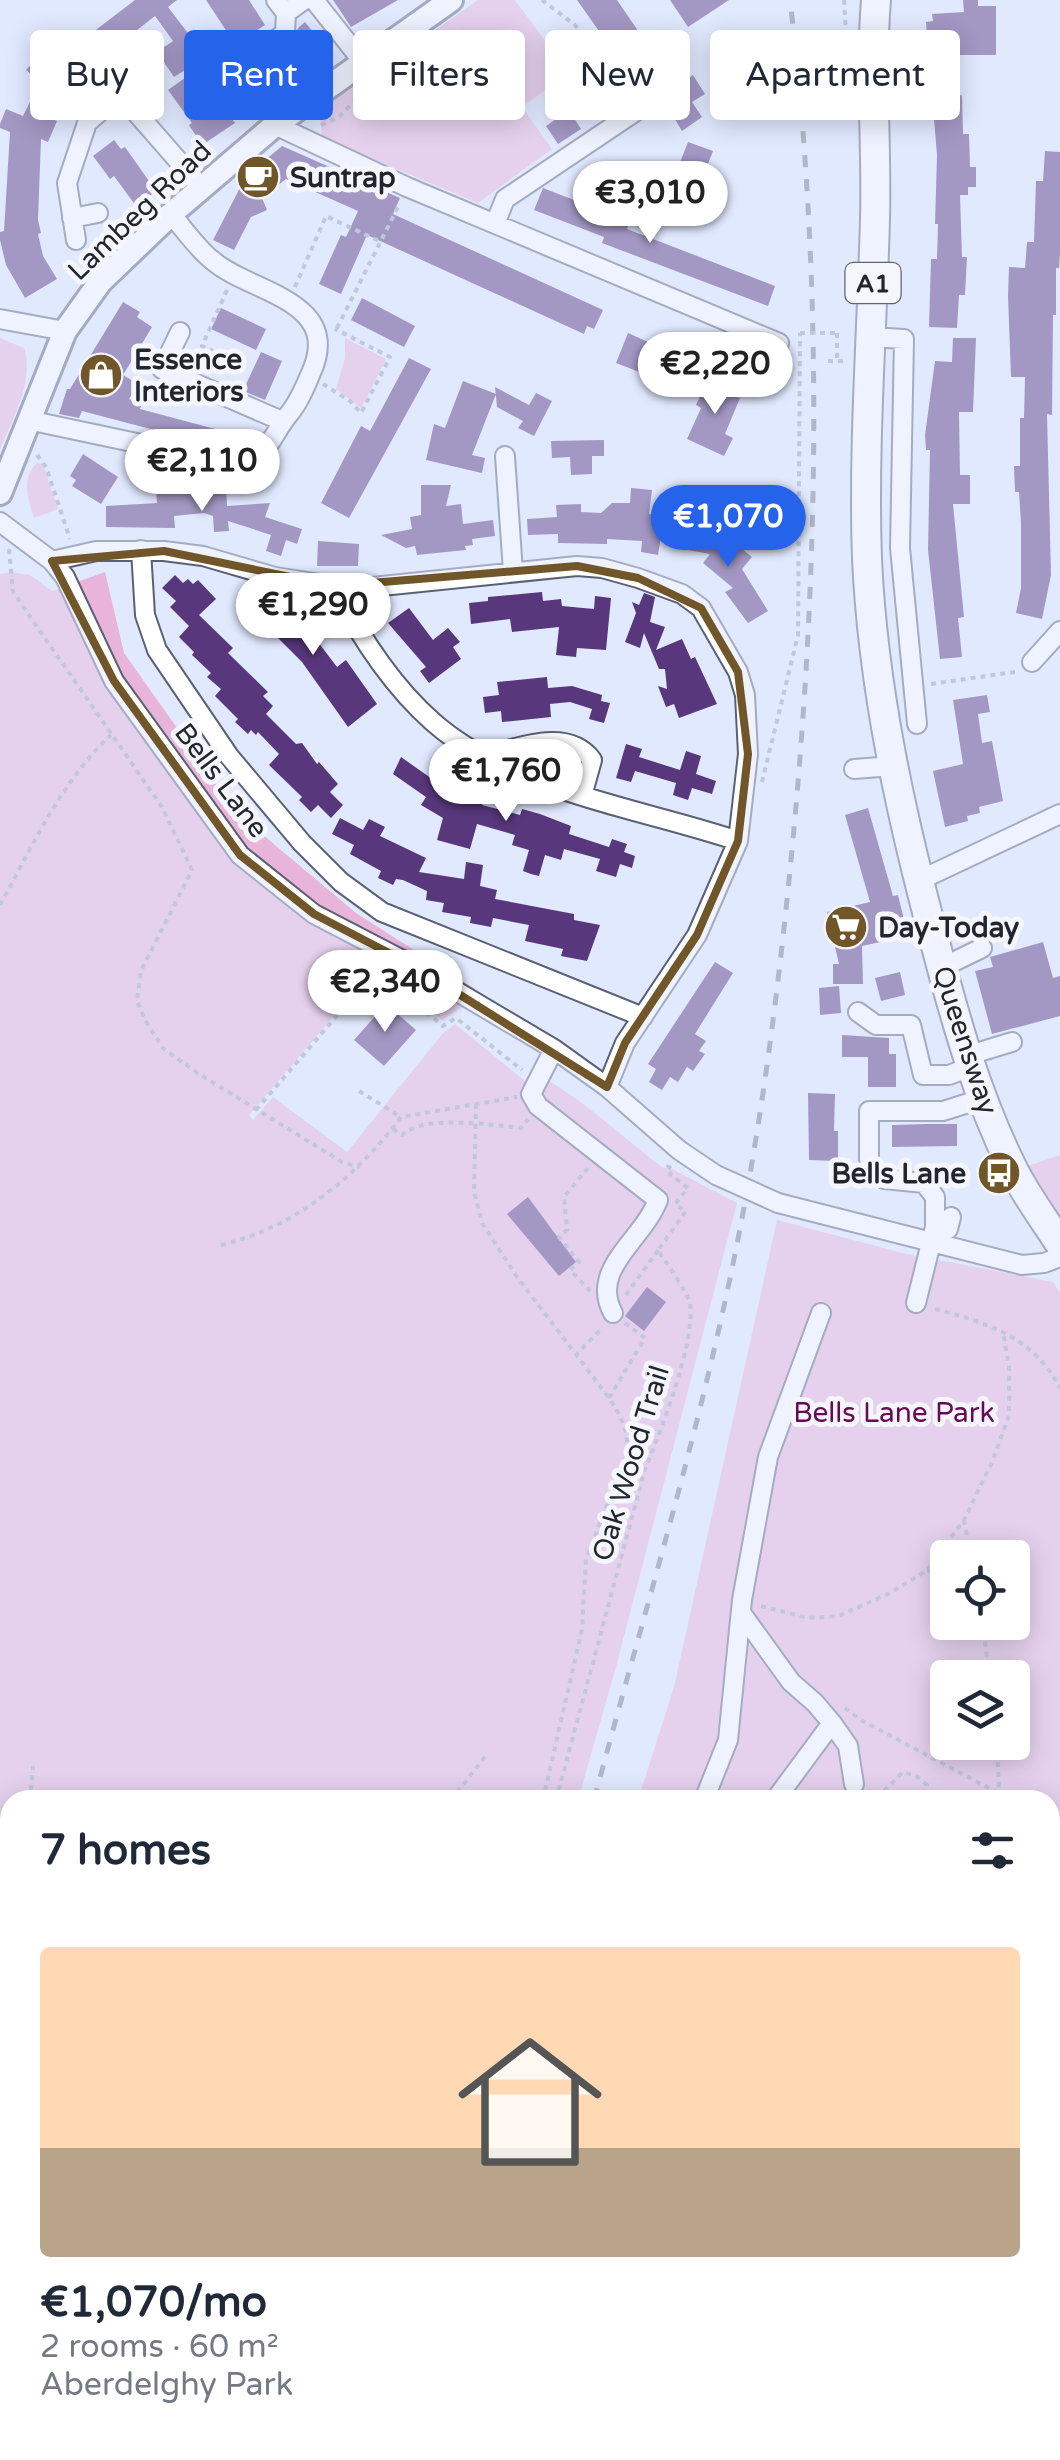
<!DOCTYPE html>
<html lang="en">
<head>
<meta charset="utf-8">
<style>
  body { margin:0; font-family:"Varela Round",sans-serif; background:#f2f2f3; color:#1f2937; height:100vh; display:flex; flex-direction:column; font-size:38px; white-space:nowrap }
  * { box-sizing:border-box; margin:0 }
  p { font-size:32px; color:#747a83 }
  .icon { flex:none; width:55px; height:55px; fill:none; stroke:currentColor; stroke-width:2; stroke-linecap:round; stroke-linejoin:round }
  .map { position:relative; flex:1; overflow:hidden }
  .panel { position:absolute; left:0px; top:1790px; width:1060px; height:670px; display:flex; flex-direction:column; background:#fff; border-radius:30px 30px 0 0; box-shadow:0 5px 25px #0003 }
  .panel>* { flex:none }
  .hud { position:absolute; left:30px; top:30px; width:1000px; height:90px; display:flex; gap:20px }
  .tools { position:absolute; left:930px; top:1540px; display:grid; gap:20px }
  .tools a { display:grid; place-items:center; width:100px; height:100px; border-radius:10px; background:#fff; box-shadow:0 5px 25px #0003; font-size:50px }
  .price { position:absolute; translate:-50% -85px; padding:0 22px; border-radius:35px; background:#fff; color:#222; font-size:32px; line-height:65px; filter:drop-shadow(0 2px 5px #0008) }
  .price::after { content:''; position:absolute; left:50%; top:60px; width:30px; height:22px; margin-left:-15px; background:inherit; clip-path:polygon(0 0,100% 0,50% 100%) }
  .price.active { background:#2563eb; color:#fff }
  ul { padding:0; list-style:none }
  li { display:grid; align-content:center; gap:20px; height:530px; padding:0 40px }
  li span { display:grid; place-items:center; height:310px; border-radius:10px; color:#555 }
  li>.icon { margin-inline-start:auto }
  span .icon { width:180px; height:180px; fill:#fffc; stroke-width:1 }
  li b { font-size:42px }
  h2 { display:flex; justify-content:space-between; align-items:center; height:120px; padding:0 40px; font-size:42px }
  .tag { padding:0 35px; border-radius:10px; background:#fff; box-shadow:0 5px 25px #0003; font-size:35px; line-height:90px }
  .tag.active { background:#2563eb; color:#fff }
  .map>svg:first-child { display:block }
</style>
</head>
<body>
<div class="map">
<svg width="1060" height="2460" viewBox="0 0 1060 2460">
  <rect width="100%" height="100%" fill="#e1e9ff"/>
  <path fill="#e9b4d9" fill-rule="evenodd" d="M478 0H515L569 73 522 107 552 149 478 203 322 138 320 110Z
    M0 338 24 348C35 382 12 418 0 450Z
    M345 338 386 359 361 408 336 389 345 358Z
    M38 462 43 465 58 509 34 518C27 497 21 477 38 462Z
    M10 572 30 575 52 591 105 572 124 653 218 786 263 835 356 913 475 989 463 1007 442 1020 377 966 249 1115 253 1120 273 1097 347 1152 443 1033 455 1024 525 1081 531 1071C579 1095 620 1135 662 1167L672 1169 737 1203 616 1667 578 1800H10V2450H391L388 2460H0V574Z
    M547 747 575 750 581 757 574 781 512 756Z
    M1060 1155V1220L1025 1167Z
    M777 1220 903 1253 1053 1282 1060 1293V1865L1050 1875V1800H638L674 1687ZM948 1558H1012V1622H948ZM948 1678H1012V1742H948Z
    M454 2450H589L552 2460H451Z
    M645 2450H811L808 2460H676Z"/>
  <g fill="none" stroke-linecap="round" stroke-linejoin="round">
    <path stroke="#379ca4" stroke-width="5" d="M0 2308 10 2312"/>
  </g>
  <path fill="#58377c" d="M135 0H177L168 7 194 41 187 45 198 62 174 77 157 52 173 41 155 16 132 34 140 44 127 54 119 44 88 67 97 79 84 88 82 86 52 119 57 121 48 142 41 139 38 220 41 233 38 234 43 256 57 279 25 298 6 265 0 240V232L4 231 10 132 0 128V124L6 109 23 116 40 82 26 70 36 59 46 68Z
    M206 0H249L265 25 235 44Z
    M333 0H398L351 27Z
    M577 0H617L643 38 648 34 656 46 642 56 658 78 640 89Z
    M670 0H729L688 27Z
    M963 0H978V6H996V55H954L957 96 962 95 963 134H969L970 167H976V187H968V195H960L962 257H967L965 295H959L957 328 929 327 931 259H937L938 224H935L937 155 926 22 933 21 932 14 964 12Z
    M305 22 325 47 260 100 239 75 252 72 292 43 298 28Z
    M189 75 217 114 225 109 235 123 202 145 189 125 192 123 168 90Z
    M693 75 705 94 692 102 702 117 682 131 658 91 675 80 679 85Z
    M569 110 581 129 558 144 546 126Z
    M114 140 121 149 125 147 156 191 136 206 114 176 110 179 93 156Z
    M688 142 713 151 704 174 679 165Z
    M282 146 400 198 393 214 603 310 594 329 587 326 584 334 367 235 341 294 319 284 341 235 346 237 358 211 286 179 262 198 267 210 251 217 234 250 213 240 243 182 241 180Z
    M1045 151 1060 152V254L1059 268H1056V315H1053L1052 415 1047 414 1051 575 1042 619 1016 613 1021 588V523L1019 492H1015L1014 466H1020V418H1024L1025 377H1011L1008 296 1009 267 1025 268 1027 242H1034L1036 181H1043Z
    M543 188 613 215 616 206 633 212 627 229 775 286 768 306 602 243 604 237 534 210Z
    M362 298 415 326 404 347 351 320Z
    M123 302 140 312 137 317 152 327 123 375 138 384 129 399 142 403 140 409 234 434 230 450 82 411 79 418 59 414 67 389H70Z
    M221 308 266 329 256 350 211 329Z
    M628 333 664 349 652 377 616 363Z
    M953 338H976L973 412H959L960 475H970V504H953L964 617 958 618 962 657 940 659 928 550 930 450H926L925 435 935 361 952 362Z
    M261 352 282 361 265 400 243 391Z
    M409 358 431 369 349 518 321 503 361 426 370 431Z
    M715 377 738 388 734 396 740 398 725 434 733 438 724 456 687 439 701 408 696 405 706 384 711 387Z
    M463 381 496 394 472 455 485 458 482 473 426 460 434 424 445 428Z
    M495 387 529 405 536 393 552 401 534 436 518 428 523 421 497 407Z
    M604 440V456H592V474L571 475 570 457 552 458 551 441Z
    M83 454 118 477 101 504 72 486 76 480 70 476Z
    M210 481V487L226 486 227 506 270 503 265 517 302 529 297 544 286 540 281 556 266 551 271 535 228 521 229 531 214 532 213 516 204 513 174 516 175 528 106 527V506L157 503 156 490 193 487V482Z
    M421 485H451L446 506 461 504 463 524 493 520 495 536 472 539 473 545 465 546 466 550 417 555 415 546 406 548 381 535 412 529 410 517 421 515Z
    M631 488 652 490 649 514 664 517 658 555 641 552 642 541 607 539V544L558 543V534L528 535 527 519 557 517 556 505 581 504V512L601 513 612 503H630Z
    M691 520 722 546 736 544 752 557 742 569 768 611 748 623 725 592 733 588 703 563 710 554 682 549Z
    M318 541 359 544 358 566H317Z
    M175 575 183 583 188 579 193 584 198 580 216 599 199 615 233 648 228 653 268 692 263 696 273 706 266 714 296 744 302 743 317 764 319 762 338 784 330 792 343 805 331 818 318 805 311 812 299 800 302 797 269 765 279 754 258 732 256 735 251 730 248 734 235 722 238 719 215 696 221 689 207 677 211 673 192 655 194 652 179 637 189 626 170 607 176 601 162 588Z
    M542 592 543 601 561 599 562 606 594 609 595 596 611 598 606 650 577 648 576 657 556 655 559 627 512 632 510 619 471 624 469 603 488 601V597Z
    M644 593 655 597 650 622 665 627 656 650 682 639 691 659 695 657 717 704 679 718 674 704 666 707 658 686 667 689 665 669H659L644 633 640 648 625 642 636 613 632 602 639 605Z
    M249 594 261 605 266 601 271 605 273 602 302 625 310 618 323 630 315 638 337 667 346 660 377 704 348 727 302 662 269 629 264 635 237 607Z
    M409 608 433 640 448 628 460 642 453 647 461 659 429 683 420 671 426 667 388 623Z
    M547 677 548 688 572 686 602 695 601 701 610 703 604 723 589 719 592 709 570 702 550 704 551 717 502 722 501 711 485 713 483 697 499 695 497 682Z
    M987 695 990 712 978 714 982 743 992 741 1003 801 979 807 980 813 967 816 968 821 945 827 933 771 963 764 953 700Z
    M626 744 642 749 639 757 680 770 686 751 701 756 696 774 716 781 712 794 692 788 688 800 673 795 676 783 635 771 631 782 616 778Z
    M401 757 435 781 440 773 455 782 453 785 485 795 482 805 520 815 522 809 540 814 571 826 569 834 609 847 612 839 627 844 624 852 635 856 632 868 620 864 616 877 596 871 600 859 564 849 561 860 545 855 539 876 531 874 523 871 529 850 512 845 515 835 477 824 470 849 437 840 443 818 421 805 426 797 393 774Z
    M868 808 893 896 898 895 908 936 862 946 863 984H833V964H839L827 912 870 902 845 815Z
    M340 818 363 830 369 819 385 827 380 836 426 858 419 872 464 879 466 862 483 865 480 886 497 890 495 899 574 914V920L600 925 587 961 561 956 563 949 525 941 529 925 493 918 491 927 470 923 471 917 442 912 444 903 426 900 427 891 403 880 396 879 393 885 378 878 381 871 350 854 354 845 332 834Z
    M1043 942 1053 978 1060 976V1016L992 1034 975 971 993 967 990 957Z
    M715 962 733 973 695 1034 706 1041 699 1051 705 1054 693 1071 687 1067 678 1082 670 1077 662 1090 649 1082 656 1069 648 1064Z
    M900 972 905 995 881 1001 875 978Z
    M839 986 841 1013 820 1015 819 988Z
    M386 1004 416 1030 384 1066 354 1040Z
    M842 1035 889 1038V1054H896V1087H868V1057H842Z
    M808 1093 835 1094 834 1131H838V1161L809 1160Z
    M927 1124H957V1146L892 1147V1125Z
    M528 1197 576 1262 559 1276 507 1214Z
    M647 1287 666 1302 644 1331 625 1316Z"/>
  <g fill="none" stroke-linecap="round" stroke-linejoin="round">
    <g stroke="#5b6174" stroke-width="22">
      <path id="minor" d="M276 0 286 13 304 0
        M314 0 363 62
        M245 62 285 33 286 13
        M120 94 202 188
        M275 125 407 187 779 343
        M72 218 98 213
        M495 224 505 199 651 101
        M76 240 67 183 87 123 142 75
        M0 319 65 331
        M180 332 162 369 282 421
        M871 337 904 339 900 548 917 724
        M28 420 236 464C268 461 271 435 289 414 299 402 305 387 311 373 344 299 249 293 212 260 196 247 184 229 171 214
        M505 456 513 572
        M0 522 52 561 65 577 114 681 240 855 314 914 414 966 554 1049 607 1087 679 1150 716 1175
        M141 550 145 615 157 650 229 756 302 843 341 882 382 912 643 1017
        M52 561 96 551H164L203 556 275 577 334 586 372 587 577 566 602 568 638 578 682 594 701 608 738 672 745 695 748 754 738 841 697 935 625 1043 607 1087
        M334 586C359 635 391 685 433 722 511 791 641 808 738 841
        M1032 662 1060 631
        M485 756C518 748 568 727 592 760L582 796
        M854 769 893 766
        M918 881 1060 814
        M941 968 982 948
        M858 1012 876 1025H911L923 1075H949L970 1067
        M554 1049 531 1094 538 1106 658 1200C643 1240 589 1269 613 1313
        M966 1056 1012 1042
        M869 1159V1111H943L981 1099
        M884 1179 924 1183 935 1197V1227L916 1303
        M778 1203 1022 1265 1044 1263 1060 1257
        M932 1241 948 1229 951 1217
        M742 1614 791 1682 815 1703 832 1723 775 1800
        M832 1723 848 1746 854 1784
        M704 1800 728 1740 742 1600 768 1457 821 1313
        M892 2460 894 2450"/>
    </g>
    <g stroke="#5b6174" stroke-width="28">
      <path id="major" d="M0 493 65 331 100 282 171 214 275 125 451 0
        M1050 2002 1060 1996
        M825 2460 828 2450"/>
    </g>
    <g stroke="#5b6174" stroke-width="32">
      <path id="highway" d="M876 0C870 73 877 146 875 219 872 332 863 447 867 559 873 690 902 820 936 946 956 1022 977 1096 1012 1167 1025 1194 1044 1219 1060 1244
        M1060 1899C1049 1918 1051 1937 1060 1957"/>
    </g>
    <path stroke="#999fb0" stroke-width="4" stroke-dasharray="5 5" stroke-linecap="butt" d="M542 0 575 25 606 60 595 88
      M844 0 849 81
      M427 44 446 40 463 28
      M321 125 339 117 360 95 416 53
      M295 287 326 216 379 241
      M227 290 202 346 230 359 228 377
      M337 328 400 203
      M837 358V333
      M828 361H848
      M323 384 350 401 361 413 390 357 335 329
      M37 455 46 467 70 539
      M9 549 13 592 162 807 192 870 141 971 137 1001 145 1020 163 1048 199 1074 342 1162 360 1167
      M931 684 1015 672
      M762 782 798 635 800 333
      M0 905C32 847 62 780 111 735
      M359 1091 401 1117
      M476 1104 474 1192 482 1223 517 1277 609 1398C622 1417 629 1432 627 1455L586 1558 582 1629 543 1800
      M256 1110 376 970 443 1026 456 1018 522 1070
      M393 1129 402 1135C424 1114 491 1125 521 1128L528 1119
      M588 1168 564 1197 567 1230 559 1237 579 1262 570 1270 590 1291
      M221 1245C295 1228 357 1176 401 1117L517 1097
      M626 1295 658 1250
      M935 1309C988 1323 1033 1337 1060 1388
      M575 1356 603 1327
      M609 1398 645 1338 625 1323
      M964 1520 971 1558
      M927 1571 948 1570
      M761 1606 808 1618 838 1616 892 1592 926 1571 964 1520 993 1460 1009 1415V1366L1003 1332
      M982 1622 990 1678
      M845 1708 861 1720 1011 1800
      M997 1742 999 1793
      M869 1790 878 1797 903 1772 918 1777 927 1785 923 1789
      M30 1800 33 1766
      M451 1800 485 1757
      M556 1800 645 1469C660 1434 696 1340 690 1304 687 1290 666 1263 658 1250L686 1211 675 1204 688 1188 670 1174 673 1170 668 1166 669 1164
      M1050 1813 1060 1816
      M0 1841 10 1834
      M0 1880 10 1906
      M0 2302 10 2306
      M0 2366 10 2367
      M43 2450V2460
      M258 2450 261 2460
      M349 2450 352 2460
      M184 2460V2450
      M715 2460 718 2450"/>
    <use href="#minor" stroke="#fff" stroke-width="18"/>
    <use href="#major" stroke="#fff" stroke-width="22"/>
    <use href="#highway" stroke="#fff" stroke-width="28"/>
    <path stroke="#757b89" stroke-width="5" stroke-dasharray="12 12" stroke-linecap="butt" d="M594 1800C642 1620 697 1441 734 1259 761 1127 778 993 791 860 819 574 824 285 790 0
      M408 2460 411 2450"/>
    <g stroke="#5b6174" stroke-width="22" stroke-linecap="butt">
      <path id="minor-bridge" d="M716 1175 778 1203"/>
    </g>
    <path stroke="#999fb0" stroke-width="4" stroke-dasharray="5 5" stroke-linecap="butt" d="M800 333H837"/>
    <use href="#minor-bridge" stroke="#fff" stroke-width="18"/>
  </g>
  <path d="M0 0H1060V2460H0ZM164 551 334 586 577 566 638 578 701 608 738 672 748 754 738 841 697 935 625 1043 607 1087 414 966 314 914 240 855 114 681 52 561Z" fill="#e1e9ff" fill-opacity=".55" fill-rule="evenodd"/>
  <path fill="none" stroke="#705628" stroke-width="8" stroke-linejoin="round" d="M164 551 334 586 577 566 638 578 701 608 738 672 748 754 738 841 697 935 625 1043 607 1087 414 966 314 914 240 855 114 681 52 561Z"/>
  <defs>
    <g id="cafe-disc" transform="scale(2.25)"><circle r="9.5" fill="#705628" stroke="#f5f6fb"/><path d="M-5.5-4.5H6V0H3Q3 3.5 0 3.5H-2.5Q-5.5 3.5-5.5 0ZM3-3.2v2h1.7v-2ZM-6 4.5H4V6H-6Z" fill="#fff"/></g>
    <g id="shop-disc" transform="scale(2.25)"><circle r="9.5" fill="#705628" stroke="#f5f6fb"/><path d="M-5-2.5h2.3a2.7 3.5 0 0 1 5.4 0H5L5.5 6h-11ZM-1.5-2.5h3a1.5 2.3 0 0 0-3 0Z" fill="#fff"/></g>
    <g id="supermarket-disc" transform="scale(2.25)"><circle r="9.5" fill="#705628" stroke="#f5f6fb"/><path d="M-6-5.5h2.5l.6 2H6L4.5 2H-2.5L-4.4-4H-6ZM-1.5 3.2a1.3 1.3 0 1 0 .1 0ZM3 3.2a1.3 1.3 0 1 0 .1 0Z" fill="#fff"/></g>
    <g id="bus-disc" transform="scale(2.25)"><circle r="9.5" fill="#705628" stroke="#f5f6fb"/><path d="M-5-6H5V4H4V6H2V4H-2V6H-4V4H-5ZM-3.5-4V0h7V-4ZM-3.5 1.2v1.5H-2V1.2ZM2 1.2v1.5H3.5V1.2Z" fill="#fff"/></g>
  </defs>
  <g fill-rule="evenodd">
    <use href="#cafe-disc" x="258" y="177"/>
    <use href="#shop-disc" x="101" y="375"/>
    <use href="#supermarket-disc" x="846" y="927"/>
    <use href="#bus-disc" x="999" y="1173"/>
  </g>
  <g text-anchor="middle" stroke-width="10" stroke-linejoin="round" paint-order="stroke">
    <rect fill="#f5f6fb" stroke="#61646b" stroke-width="2.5" x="845.5" y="263" width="55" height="40" rx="8"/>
    <g font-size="25" font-weight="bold" fill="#22252d">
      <text x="873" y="292">A1</text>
    </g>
    <g font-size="28" font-weight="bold" fill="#22252d" stroke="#f5f6fb" text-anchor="start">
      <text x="290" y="187">Suntrap</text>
      <text x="134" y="369">Essence<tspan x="134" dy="32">Interiors</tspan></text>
      <text x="878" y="937">Day-Today</text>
      <text x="966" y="1183" text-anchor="end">Bells Lane</text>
    </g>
    <g font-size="28" fill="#22252d" stroke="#f5f6fb">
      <text transform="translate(139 210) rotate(-44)" y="10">Lambeg Road</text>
      <text transform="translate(222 780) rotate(53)" y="10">Bells Lane</text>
      <text transform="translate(966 1040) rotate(72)" y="10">Queensway</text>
      <text transform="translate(630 1463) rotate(-73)" y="10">Oak Wood Trail</text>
    </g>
    <g font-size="28" fill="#650a55" stroke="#f5f6fb">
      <text x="894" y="1422">Bells Lane Park</text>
    </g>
  </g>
</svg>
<div class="tools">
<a><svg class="icon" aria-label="locate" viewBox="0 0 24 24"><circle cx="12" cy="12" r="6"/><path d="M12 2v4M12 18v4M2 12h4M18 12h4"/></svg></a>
<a><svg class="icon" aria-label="layers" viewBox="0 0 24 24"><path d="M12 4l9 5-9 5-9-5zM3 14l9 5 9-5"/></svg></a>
</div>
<b class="price" style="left:650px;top:246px">€3,010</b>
<b class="price" style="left:715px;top:417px">€2,220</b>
<b class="price" style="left:202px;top:514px">€2,110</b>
<b class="price active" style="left:728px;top:570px">€1,070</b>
<b class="price" style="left:313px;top:658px">€1,290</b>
<b class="price" style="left:506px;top:824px">€1,760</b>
<b class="price" style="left:385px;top:1035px">€2,340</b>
<div class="hud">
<a class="tag">Buy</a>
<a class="tag active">Rent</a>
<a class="tag">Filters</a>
<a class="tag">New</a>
<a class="tag">Apartment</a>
</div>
<section class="panel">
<h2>7 homes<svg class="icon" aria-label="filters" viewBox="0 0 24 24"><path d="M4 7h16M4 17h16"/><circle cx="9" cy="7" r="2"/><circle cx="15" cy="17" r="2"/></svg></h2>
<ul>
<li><span style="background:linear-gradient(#ffd9b3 65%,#b9a48a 0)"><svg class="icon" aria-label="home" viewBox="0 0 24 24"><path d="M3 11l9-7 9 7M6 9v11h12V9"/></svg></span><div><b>€1,070/mo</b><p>2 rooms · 60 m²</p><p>Aberdelghy Park</p></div></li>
</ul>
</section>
</div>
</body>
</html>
